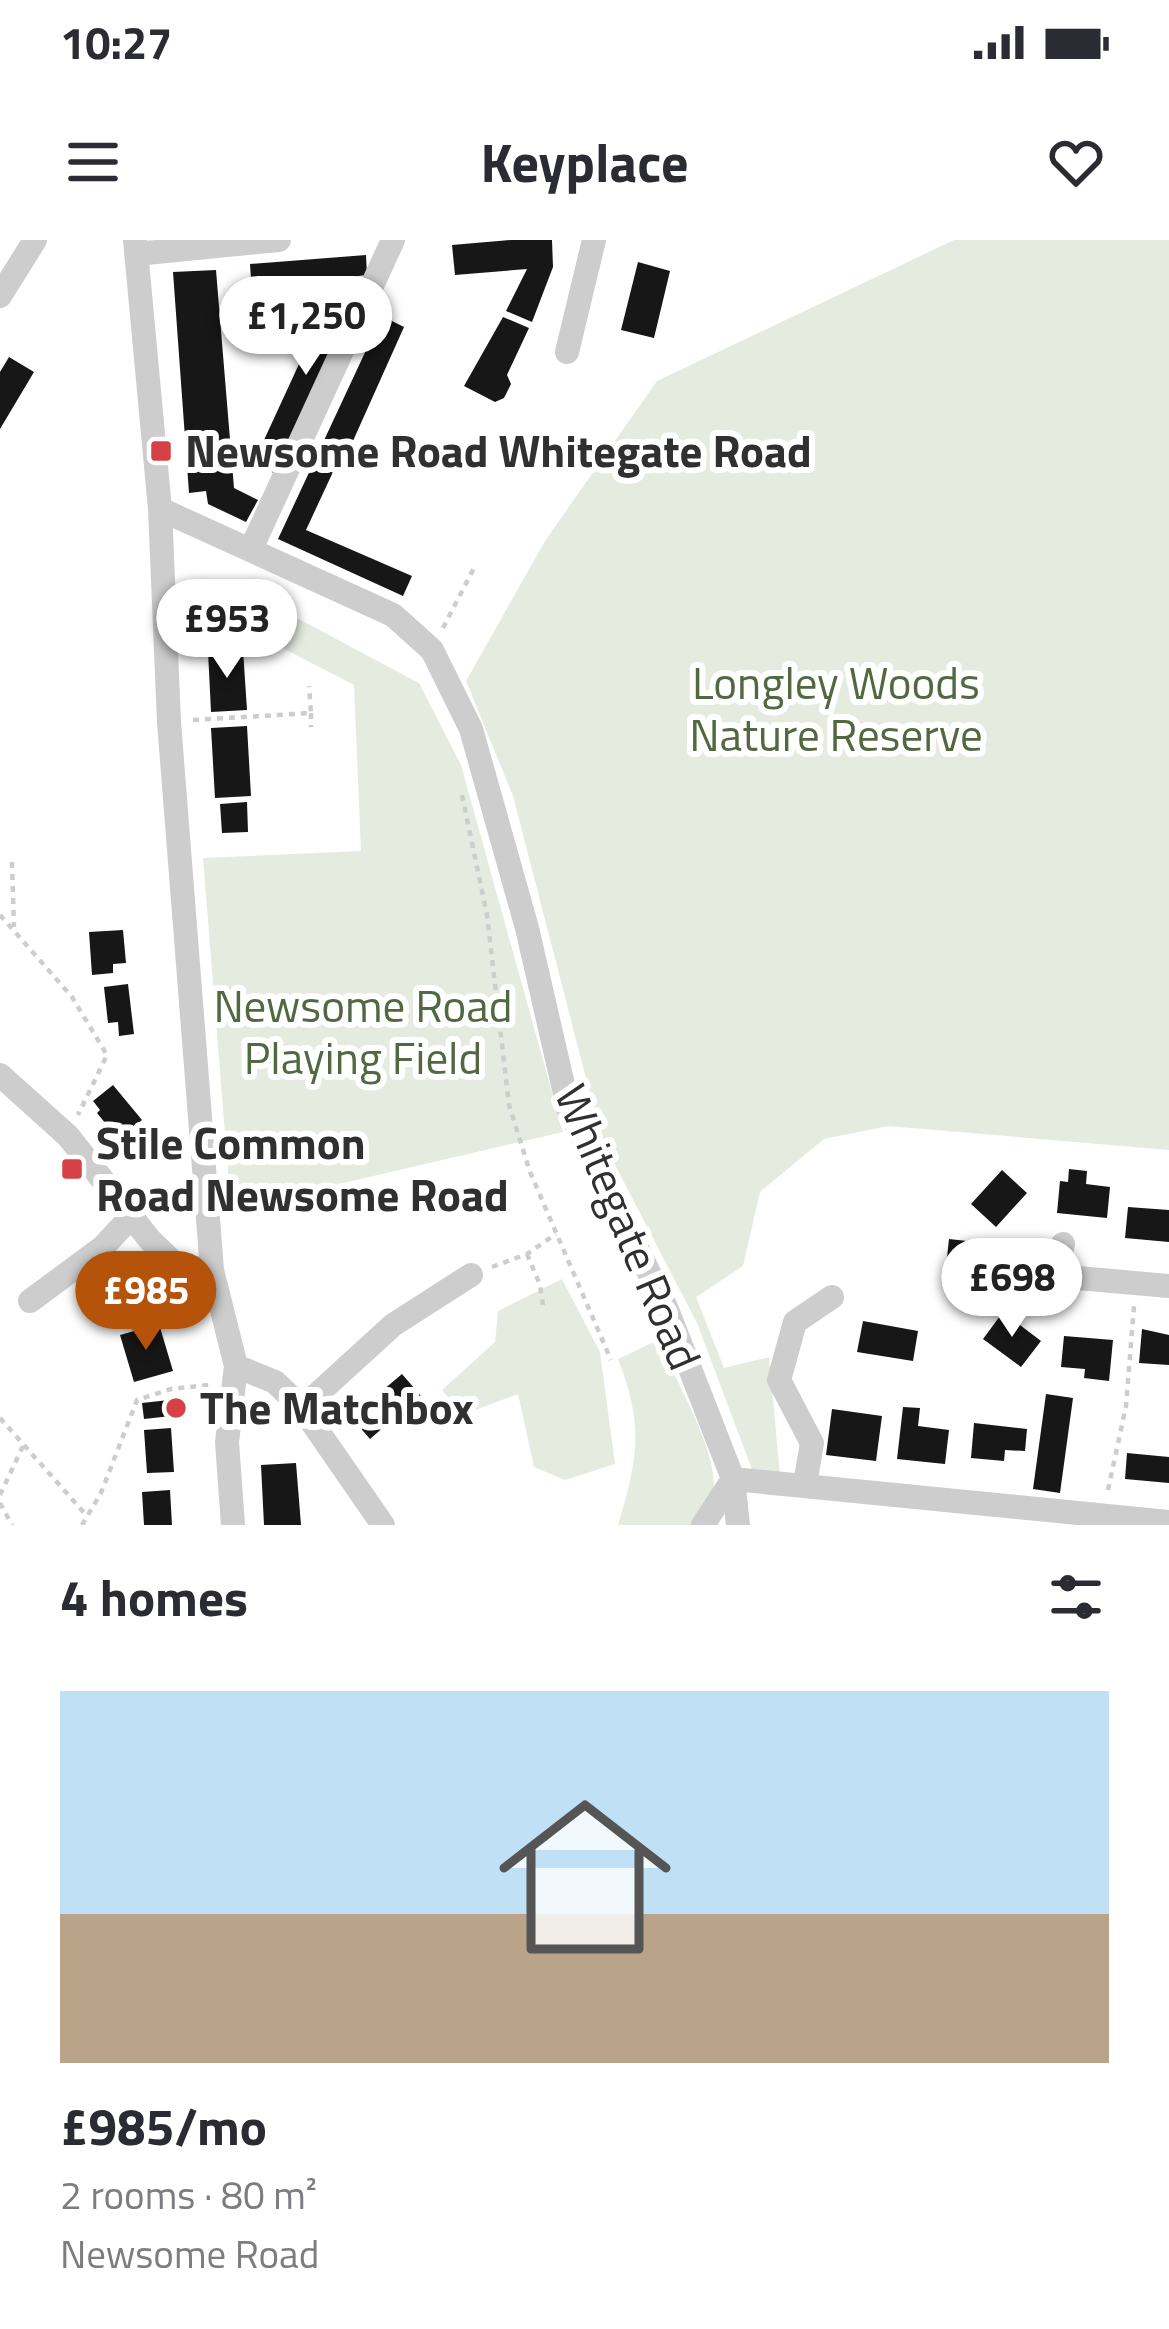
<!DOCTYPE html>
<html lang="en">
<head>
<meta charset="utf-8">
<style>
  body { margin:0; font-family:"Titillium Web",sans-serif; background:#f7f7f7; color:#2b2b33; height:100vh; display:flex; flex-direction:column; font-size:45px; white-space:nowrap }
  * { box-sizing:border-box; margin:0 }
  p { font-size:39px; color:#7c7c81 }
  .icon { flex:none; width:66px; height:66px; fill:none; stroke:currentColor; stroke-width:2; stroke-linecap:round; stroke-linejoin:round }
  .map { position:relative; height:1285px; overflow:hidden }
  .details { display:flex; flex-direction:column; background:#fff; flex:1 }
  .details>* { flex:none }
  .price { position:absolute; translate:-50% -102px; padding:0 27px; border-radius:42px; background:#fff; color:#222; font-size:39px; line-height:78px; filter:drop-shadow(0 3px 6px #0008) }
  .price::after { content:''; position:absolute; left:50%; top:72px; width:36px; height:27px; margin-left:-18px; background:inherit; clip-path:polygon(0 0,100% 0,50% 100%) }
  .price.on { background:#b45309; color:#fff }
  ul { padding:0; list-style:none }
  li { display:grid; align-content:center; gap:24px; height:636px; padding:0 60px }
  li span { display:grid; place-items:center; height:372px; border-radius:0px; color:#555 }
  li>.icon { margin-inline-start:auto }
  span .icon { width:216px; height:216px; fill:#fffc; stroke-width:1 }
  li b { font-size:51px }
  h2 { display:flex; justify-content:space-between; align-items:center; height:144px; padding:0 60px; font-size:51px }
  .status { display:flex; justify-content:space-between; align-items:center; height:84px; padding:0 60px; background:#fff; direction:ltr }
  .status svg { height:33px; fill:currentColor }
  header { display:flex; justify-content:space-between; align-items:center; height:156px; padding:0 60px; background:#fff; font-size:54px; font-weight:700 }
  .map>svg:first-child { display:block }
</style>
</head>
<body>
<div class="status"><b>10:27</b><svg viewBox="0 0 49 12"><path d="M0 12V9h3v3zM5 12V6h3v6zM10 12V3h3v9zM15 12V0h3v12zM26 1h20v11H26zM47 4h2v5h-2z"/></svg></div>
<header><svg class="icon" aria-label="menu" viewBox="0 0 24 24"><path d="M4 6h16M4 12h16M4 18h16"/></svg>Keyplace<svg class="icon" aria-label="heart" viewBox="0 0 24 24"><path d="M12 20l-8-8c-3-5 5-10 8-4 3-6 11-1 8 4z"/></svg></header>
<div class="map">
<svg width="1169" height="1285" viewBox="0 0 1169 1285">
  <rect width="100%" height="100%" fill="#fff"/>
  <path fill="#e5ecdf" d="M954 0H1169V910L888 886 824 899 760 952 743 1026 696 1057 724 1128 769 1117 780 1235H754L697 1083 602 900 513 556 466 441 545 301 657 141Z
    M265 361 419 443 461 525 563 892 231 969 203 618 361 611 354 445 269 401Z
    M562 1039 600 1112 615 1224 565 1240 534 1227 518 1154 462 1175 442 1150 495 1102 498 1071Z
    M658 1100C673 1136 721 1215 713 1253 711 1264 700 1276 693 1285H618C638 1219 644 1185 618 1119Z"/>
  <path fill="#171717" d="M511 0H552L553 27 532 82 506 71 527 29 455 35 452 5Z
    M366 15 367 35 333 39 334 47 252 54 250 24Z
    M638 22 670 31 654 98 621 90Z
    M216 30 234 248 258 260 246 282 208 264 206 251 189 253 173 32Z
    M334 48H360L274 233 253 224Z
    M382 76 404 87 344 221 339 219 306 290 412 336 403 356 278 299Z
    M503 77 529 88 507 135 511 144 504 158 495 162 464 146Z
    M9 117 34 132 0 189V132Z
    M238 349 254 366 226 393 209 375Z
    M243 410 247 470 211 472 208 411Z
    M247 486 251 556 215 558 211 488Z
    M247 562 248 592 222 593 220 564Z
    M123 690 126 723 113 724V733L92 735 89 692Z
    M128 744 134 794 119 796 118 782 108 783 104 747Z
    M113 845 142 880 133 887 147 905 132 916 97 873 100 870 93 861Z
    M1069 929 1087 931 1086 944 1110 947 1107 978 1057 973 1060 941 1068 942Z
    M1002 930 1027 953 996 987 971 964Z
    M1128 967 1169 970V1002L1125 998Z
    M949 999 994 1004 988 1054 958 1051 960 1038 945 1036Z
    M1003 1072 1041 1101 1021 1127 983 1099Z
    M863 1081 918 1091 913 1121 857 1112Z
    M159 1084 173 1131 134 1142 120 1095Z
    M1142 1089 1169 1095V1125L1139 1123Z
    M1064 1096 1113 1100 1109 1141 1084 1138 1085 1129 1061 1127Z
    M402 1134 427 1163 415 1174 408 1166 370 1199 351 1177Z
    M1046 1154 1073 1158 1060 1253 1033 1249Z
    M169 1160 171 1176 144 1179 142 1163Z
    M903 1167 920 1168 918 1186 949 1190 945 1224 897 1219Z
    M832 1169 882 1176 876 1221 826 1215Z
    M974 1183 1027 1189 1025 1211 1005 1210 1004 1221 971 1218Z
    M171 1188 174 1232 147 1233 144 1190Z
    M1127 1213 1169 1217V1243L1125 1239Z
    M296 1223 301 1285H264L261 1225Z
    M170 1250 172 1285H144L142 1252Z"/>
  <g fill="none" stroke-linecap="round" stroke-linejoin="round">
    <path stroke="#cdcdcd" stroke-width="4.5" stroke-dasharray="6 6" stroke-linecap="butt" d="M443 388 475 326
      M311 473V487
      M193 480 311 473 309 446
      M462 555 487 675 509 865 530 932 611 1120
      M12 622 14 687
      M0 675 72 757 107 815 78 875
      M527 1014 540 1045 543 1065
      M492 1027 527 1014 556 994
      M0 1178 87 1276
      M1108 1250 1126 1166 1134 1066
      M0 1255 24 1204
      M0 1263 12 1285
      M82 1285 101 1253 137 1160 171 1149 209 1145"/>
    <path stroke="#cdcdcd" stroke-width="24" d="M135 0 160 269 169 482 212 1030 236 1126 227 1202 233 1285
      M136 14 279 0
      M0 56 35 0
      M567 112 594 0
      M160 269 393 375 432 410 471 489 527 688 569 871 666 1067 733 1239 738 1285
      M251 309 393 0
      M0 835 68 896 150 1000 177 1026 212 1030
      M1063 1004 1055 1036 1169 1046
      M30 1061 103 1007 131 977
      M236 1126 275 1142 302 1168 383 1285
      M302 1168 393 1085 471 1035
      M733 1239 1169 1282
      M805 1244 812 1203 779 1140 795 1082 832 1057
      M703 1285 733 1239"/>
  </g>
  <g fill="#d74146" stroke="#fff" stroke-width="4.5">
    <rect x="149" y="199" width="24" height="24" rx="6"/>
    <rect x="60" y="917" width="24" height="24" rx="6"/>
    <circle cx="176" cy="1168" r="12"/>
  </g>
  <g text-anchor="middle" stroke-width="12" stroke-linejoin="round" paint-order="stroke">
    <g font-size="45" font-weight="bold" fill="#303030" stroke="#fff" text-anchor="start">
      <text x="185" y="227">Newsome Road Whitegate Road</text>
      <text x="96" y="919">Stile Common<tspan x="96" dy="52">Road Newsome Road</tspan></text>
      <text x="200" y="1184">The Matchbox</text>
    </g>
    <g font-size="45" fill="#516840" stroke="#fff">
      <text x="836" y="459">Longley Woods<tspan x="836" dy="52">Nature Reserve</tspan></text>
      <text x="363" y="782">Newsome Road<tspan x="363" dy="52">Playing Field</tspan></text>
    </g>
    <g font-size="45" fill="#303030" stroke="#fff">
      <text transform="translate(628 987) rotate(67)" y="16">Whitegate Road</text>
    </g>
  </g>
</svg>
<b class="price" style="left:306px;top:138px">£1,250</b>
<b class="price" style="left:227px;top:441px">£953</b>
<b class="price" style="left:1012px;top:1100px">£698</b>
<b class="price on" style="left:146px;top:1113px">£985</b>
</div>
<section class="details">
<h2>4 homes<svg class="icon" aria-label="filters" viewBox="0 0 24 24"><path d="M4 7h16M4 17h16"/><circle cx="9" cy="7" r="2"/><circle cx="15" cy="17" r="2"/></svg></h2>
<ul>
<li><span style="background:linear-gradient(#bfe0f5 60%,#b9a48a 0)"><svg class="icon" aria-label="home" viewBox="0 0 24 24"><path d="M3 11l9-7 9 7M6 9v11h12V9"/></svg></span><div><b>£985/mo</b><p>2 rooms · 80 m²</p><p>Newsome Road</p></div></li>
</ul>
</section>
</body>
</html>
